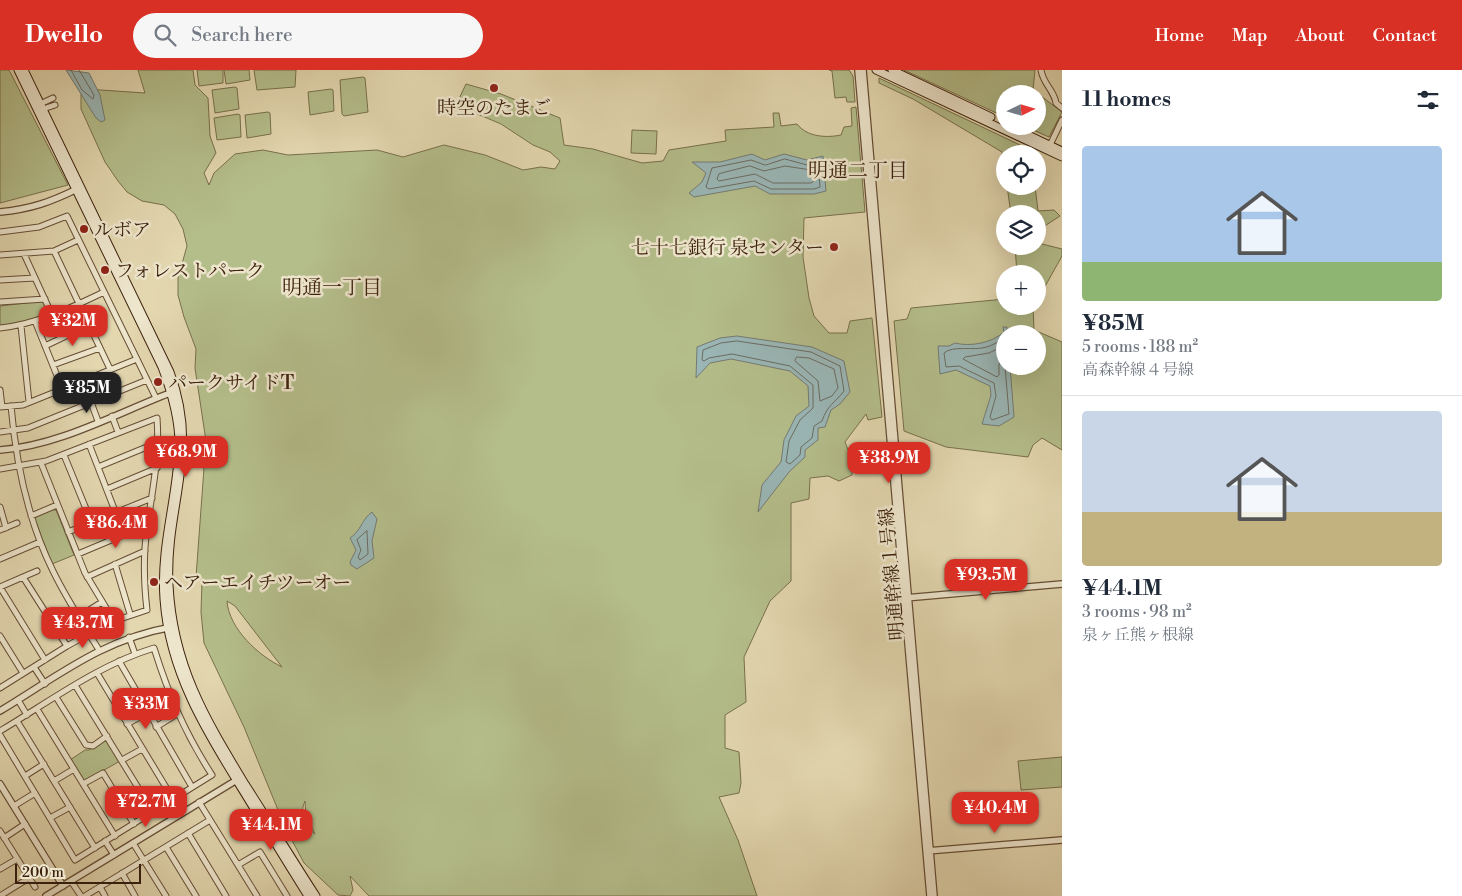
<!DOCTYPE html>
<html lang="en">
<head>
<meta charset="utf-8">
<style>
  body { margin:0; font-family:"Libre Bodoni","Noto Serif JP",serif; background:#f6f6f7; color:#1f2937; height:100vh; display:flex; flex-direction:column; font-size:19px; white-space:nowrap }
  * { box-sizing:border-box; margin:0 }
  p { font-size:16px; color:#747a83 }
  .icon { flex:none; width:28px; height:28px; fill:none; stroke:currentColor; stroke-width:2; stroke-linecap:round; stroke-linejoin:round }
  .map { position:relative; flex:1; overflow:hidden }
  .panel { display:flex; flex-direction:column; background:#fff; width:400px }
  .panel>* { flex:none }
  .needle { width:32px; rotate:85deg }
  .fabs { position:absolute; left:996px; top:15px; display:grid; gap:10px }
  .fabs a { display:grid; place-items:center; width:50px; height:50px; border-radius:50%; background:#fff; box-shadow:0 5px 20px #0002; font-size:25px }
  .scale { position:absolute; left:15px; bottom:12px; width:126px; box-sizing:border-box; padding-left:5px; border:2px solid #3c210c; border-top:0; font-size:14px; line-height:18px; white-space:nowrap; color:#3c210c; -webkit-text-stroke:4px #ede5cc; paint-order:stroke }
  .price { position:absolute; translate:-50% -42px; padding:0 11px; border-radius:10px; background:#d93025; color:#fff; font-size:16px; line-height:32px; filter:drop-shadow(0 1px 2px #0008) }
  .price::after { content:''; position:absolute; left:50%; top:30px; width:15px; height:11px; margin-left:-8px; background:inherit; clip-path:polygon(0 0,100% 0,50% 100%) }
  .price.on { background:#222; color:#fff }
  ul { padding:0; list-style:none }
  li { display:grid; align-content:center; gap:10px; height:265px; padding:0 20px }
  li+li { border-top:1px solid #e0e1e3 }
  li span { display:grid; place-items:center; height:155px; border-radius:5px; color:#555 }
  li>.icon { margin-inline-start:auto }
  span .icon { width:90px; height:90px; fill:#fffc; stroke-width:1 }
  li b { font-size:21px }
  h2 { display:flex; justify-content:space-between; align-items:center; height:60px; padding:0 20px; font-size:21px }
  header { display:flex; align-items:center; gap:30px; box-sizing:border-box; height:70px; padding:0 25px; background:#d93025; color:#fff }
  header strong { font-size:24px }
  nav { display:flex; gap:28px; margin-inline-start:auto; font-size:18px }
  .search { width:350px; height:45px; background:#f6f6f7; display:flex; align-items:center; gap:12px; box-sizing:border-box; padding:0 18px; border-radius:28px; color:#747a83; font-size:19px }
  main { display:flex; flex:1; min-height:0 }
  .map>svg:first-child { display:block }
</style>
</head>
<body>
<header>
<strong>Dwello</strong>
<div class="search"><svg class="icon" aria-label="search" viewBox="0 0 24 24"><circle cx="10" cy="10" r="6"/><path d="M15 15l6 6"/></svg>Search here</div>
<nav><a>Home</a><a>Map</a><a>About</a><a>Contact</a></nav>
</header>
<main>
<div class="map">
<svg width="1062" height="826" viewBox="0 0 1062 826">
  <rect width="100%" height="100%" fill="#e3d7b0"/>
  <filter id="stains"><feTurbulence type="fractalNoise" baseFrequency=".004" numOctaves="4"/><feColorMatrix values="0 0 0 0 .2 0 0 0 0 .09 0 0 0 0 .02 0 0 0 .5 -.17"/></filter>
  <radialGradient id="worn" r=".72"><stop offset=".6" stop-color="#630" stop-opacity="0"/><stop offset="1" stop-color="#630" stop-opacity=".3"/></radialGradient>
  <path fill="#b4be8b" stroke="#78704c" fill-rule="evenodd" d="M0 0H9L68 115 0 133Z
    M138 0H193L195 15 208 28 210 66 216 83 204 103 209 115 214 103 235 84 263 80 288 85 377 80 403 87 444 75 485 85 523 100 541 97 555 99 560 91 550 82 533 75 501 54 456 35 466 14 501 24 560 48 564 75 593 79 642 93 663 91 669 80 726 71 725 60 774 57 773 43H779L781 56 797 54C807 67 826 68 841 65L844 57 852 56 851 38 856 37 865 142 804 148 803 187 809 228 814 246 829 263H847L850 251 872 248 882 347 868 350 866 344 845 372 852 390V405L839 411 828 406 810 408 809 429 791 433V511L770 531 744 587 746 632 725 645V678L739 682 741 713 739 723 719 727 738 770 757 826H369L350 806 353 820 350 826 338 825 304 793 285 757 244 657 204 573 201 542 202 511 196 507 206 371 195 298 196 279 184 247 178 225V208L187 176 183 159 175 144 164 135 142 131 127 122 118 111 105 92 81 39V24L86 19 145 23ZM227 531 235 536 282 597C259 586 229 559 227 531ZM305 731 306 746 315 764C304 755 299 745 305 731Z
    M197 0H223V13L199 16Z
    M224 0H249L250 10 226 14Z
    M254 0H296L295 17 257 20Z
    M829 0H849L853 6 855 32H847L846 27 835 28 832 1Z
    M904 0H1035L1033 20 1062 42 1049 67 1024 56H1038V24H1005V47Z
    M363 7 365 8 368 42 344 46 342 44 340 10Z
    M879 8 1020 75V84H1005V104L1002 82 913 29 879 13Z
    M235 17 237 18 239 39 215 43 212 20Z
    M331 19 333 20 334 41 310 45 308 22Z
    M268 42 270 43 271 64 247 68 245 45Z
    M238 44 240 45 241 67 217 70 214 48Z
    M632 60 657 61 656 84 631 83Z
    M1007 116H1035L1038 141 1054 140 1060 146 1040 159 1038 167V144H1011Z
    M1038 173 1062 179V186L1038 229V204H1017L1015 176H1038Z
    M1005 229V236H1033L1034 260 1062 272V380L1042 368 1033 375 1028 387 946 377 904 361 894 251 907 249 911 238ZM1005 264H1038V296H1005Z
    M43 231 49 242C33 252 18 254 0 256V236Z
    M52 440H56L74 485 52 494 35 450 36 447Z
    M105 671H108L120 691 85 711 82 710 70 690 85 680H89Z
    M1062 687V717L1021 720 1018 691Z"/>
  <path fill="#9ab7b7" stroke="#747b73" d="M66 0 89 3 100 25 105 50 101 52 96 48Z
    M752 84 765 90 784 84 807 90 823 86 826 121 814 124H770L755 116 694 127 689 123 702 112 706 103 692 92H720Z
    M1003 257H1007L1005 296H1010L1014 347 999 356 982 354 991 325 990 316 956 300 940 304 938 276H949L955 273C970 277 992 273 1004 262Z
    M737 266 812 277 844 291 850 322 840 334 831 340 825 357 818 358V370L805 380V387L789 402 758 442 762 415 781 392 784 370 796 346 809 336 808 316 790 301 731 289 710 293 696 308 697 277 720 268Z
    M372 442 377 449 372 471 374 488 357 499 351 495 350 492 356 480 350 468C361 461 362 449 372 442Z"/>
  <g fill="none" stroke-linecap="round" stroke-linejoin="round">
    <path stroke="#6b6c62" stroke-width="1" d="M71 0 82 20 93 29 94 25 79 0
      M785 89 807 95 818 93 820 117 814 119H771L754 111 709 119 706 117 712 98 751 90 765 95Z
      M750 96 764 101 785 96 811 100 814 111 811 113H773L755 104 719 111 717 109 719 104Z
      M1005 268C1000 271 993 275 987 277 973 281 953 275 944 283L946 297 959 296 994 313 996 326 990 347 992 350 1009 344 1005 296
      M737 271 811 282 840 296 844 321C834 334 828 334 822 351L814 356 812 368 801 377 800 385 790 394 786 392 789 371 800 350 813 338V315L790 296 732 284 709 288 704 291 702 290 703 280 721 273Z
      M1005 275 989 283 965 287 963 289 997 307 999 305V294L1005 287
      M797 287 809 288 834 299 838 318 832 326 820 331 818 311 795 291Z
      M367 461 368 484 360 490 358 487 361 480 357 470Z"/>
    <g stroke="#664e35" stroke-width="7">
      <path id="minor" d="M1041 0C1043 14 1054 20 1056 33L1062 38
        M38 35 53 28
        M43 39 55 35
        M1050 75 1062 50
        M0 162 39 157 67 146 156 328
        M54 181 110 299
        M24 184 52 245
        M0 185 54 181 78 170
        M0 210 35 208
        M0 232 45 229
        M35 251 62 318
        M21 256 29 332
        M0 258C37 254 71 238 104 222
        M45 276 89 255
        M53 295 100 278
        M83 311 98 351
        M0 320 2 337
        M11 336C16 393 27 449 53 501 66 528 83 554 99 580
        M0 337 23 335 137 289
        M112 346 118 362
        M0 362 28 358 147 310
        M89 374 115 441
        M64 385 91 451
        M98 397 159 372
        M0 399 46 391 157 348C160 388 152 420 147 459 143 486 144 514 147 540L114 551 85 503 41 393
        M107 419 157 398
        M0 437 6 458
        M31 446 57 435
        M0 460 17 453
        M68 462 152 428
        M78 484 147 455
        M0 489 40 472
        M115 494 130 544
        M23 507 37 501
        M87 507 145 481
        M0 517 23 507 67 576 0 618
        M0 517 45 590
        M78 547 102 532
        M0 566 23 603
        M129 567 135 584
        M67 576 89 564
        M119 591 192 717
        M34 597 45 614
        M97 603 173 729
        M75 615 153 742
        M56 627 86 675 93 676 107 666
        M18 630 27 645
        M37 639 115 766
        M17 651 95 778
        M127 654 147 643
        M156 657 177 644
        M0 661C49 632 98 595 154 578 169 626 185 663 212 705L75 790 0 665
        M122 690 142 679
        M25 706 44 694
        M54 711 74 699
        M83 714 103 703 134 754
        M199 732 257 826
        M164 735 172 749
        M14 736 35 723
        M50 748 70 737
        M0 761 35 817
        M188 763 226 826
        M4 768 25 754
        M105 771 114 785
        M133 773 166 826
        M166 777 196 826
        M238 795 260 782 287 826
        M0 799 17 789
        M122 803 135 826
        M71 811 81 826
        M100 817 105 826
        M0 826 29 808
        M85 826 210 750"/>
    </g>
    <g stroke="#664e35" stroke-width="8">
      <path id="tertiary" d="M858 0 930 826
        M863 0 934 826
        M0 142C31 139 51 132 79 118
        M0 380C59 376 119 342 175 321
        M905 528 1062 514
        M0 641C58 606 103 569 172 557
        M0 714 63 816
        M927 781 1062 770
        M46 826 240 708"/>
    </g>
    <g stroke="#3c210c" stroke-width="9">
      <path id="secondary" d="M18 0 162 297C171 321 179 347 179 374 178 426 160 474 164 529 169 601 205 660 242 719 264 755 286 791 308 826
        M24 0 170 302C201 384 165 435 169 515 173 595 205 648 245 714 269 751 292 789 316 826
        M876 0 1062 87
        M892 0 991 47
        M1026 64 1062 81"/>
    </g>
    <use href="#minor" stroke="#ede5cc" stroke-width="5"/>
    <use href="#tertiary" stroke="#ede5cc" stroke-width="5.5"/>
    <use href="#secondary" stroke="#ede5cc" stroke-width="7"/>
  </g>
  <g fill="#8f2418" stroke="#ede5cc" stroke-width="2">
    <circle cx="494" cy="18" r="5"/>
    <circle cx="84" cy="159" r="5"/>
    <circle cx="834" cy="177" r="5"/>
    <circle cx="105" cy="200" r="5"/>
    <circle cx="158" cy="312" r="5"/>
    <circle cx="154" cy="512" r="5"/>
  </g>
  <g text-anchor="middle" stroke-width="5" stroke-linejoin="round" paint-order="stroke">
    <g font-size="19" fill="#3c210c" stroke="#ede5cc" text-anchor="start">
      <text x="494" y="44" text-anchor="middle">時空のたまご</text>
      <text x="94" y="166">ルボア</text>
      <text x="824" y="184" text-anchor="end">七十七銀行 泉センター</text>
      <text x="115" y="207">フォレストパーク</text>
      <text x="168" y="319">パークサイドT</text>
      <text x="164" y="519">ヘアーエイチツーオー</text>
    </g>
    <g font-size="19" fill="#3c210c" stroke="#ede5cc">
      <text transform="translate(891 504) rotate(-95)" y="7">明通幹線１号線</text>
    </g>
    <g font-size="20" fill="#3c210c" stroke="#ede5cc">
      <text x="858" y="107">明通二丁目</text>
      <text x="332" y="224">明通一丁目</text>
    </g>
  </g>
  <rect width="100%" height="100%" filter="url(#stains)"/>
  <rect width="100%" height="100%" fill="url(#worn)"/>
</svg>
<div class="fabs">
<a><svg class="needle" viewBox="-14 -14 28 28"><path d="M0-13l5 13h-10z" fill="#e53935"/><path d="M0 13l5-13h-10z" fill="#747a83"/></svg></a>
<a><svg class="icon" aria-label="locate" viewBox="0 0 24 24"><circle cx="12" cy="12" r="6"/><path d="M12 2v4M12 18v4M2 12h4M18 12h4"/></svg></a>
<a><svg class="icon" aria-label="layers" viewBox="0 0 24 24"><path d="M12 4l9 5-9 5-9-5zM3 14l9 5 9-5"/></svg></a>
<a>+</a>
<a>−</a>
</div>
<div class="scale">200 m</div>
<b class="price" style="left:73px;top:277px">¥32M</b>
<b class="price on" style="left:87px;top:344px">¥85M</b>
<b class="price" style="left:186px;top:408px">¥68.9M</b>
<b class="price" style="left:889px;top:414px">¥38.9M</b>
<b class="price" style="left:116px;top:479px">¥86.4M</b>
<b class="price" style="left:986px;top:531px">¥93.5M</b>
<b class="price" style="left:83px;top:579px">¥43.7M</b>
<b class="price" style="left:146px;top:660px">¥33M</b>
<b class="price" style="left:146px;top:758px">¥72.7M</b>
<b class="price" style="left:995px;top:764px">¥40.4M</b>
<b class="price" style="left:271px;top:781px">¥44.1M</b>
</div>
<section class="panel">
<h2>11 homes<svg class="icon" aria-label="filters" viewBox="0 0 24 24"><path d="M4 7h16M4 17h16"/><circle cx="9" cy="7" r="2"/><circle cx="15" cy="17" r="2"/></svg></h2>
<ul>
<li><span style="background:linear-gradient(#a9c7e8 75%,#8fb573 0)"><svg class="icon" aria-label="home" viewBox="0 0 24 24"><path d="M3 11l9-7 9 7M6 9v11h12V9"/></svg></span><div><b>¥85M</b><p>5 rooms · 188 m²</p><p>高森幹線４号線</p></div></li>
<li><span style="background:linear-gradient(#c9d6e8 65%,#c2b280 0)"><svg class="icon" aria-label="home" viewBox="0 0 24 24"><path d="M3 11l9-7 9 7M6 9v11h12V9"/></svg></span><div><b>¥44.1M</b><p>3 rooms · 98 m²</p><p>泉ヶ丘熊ヶ根線</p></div></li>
</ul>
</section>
</main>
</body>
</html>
